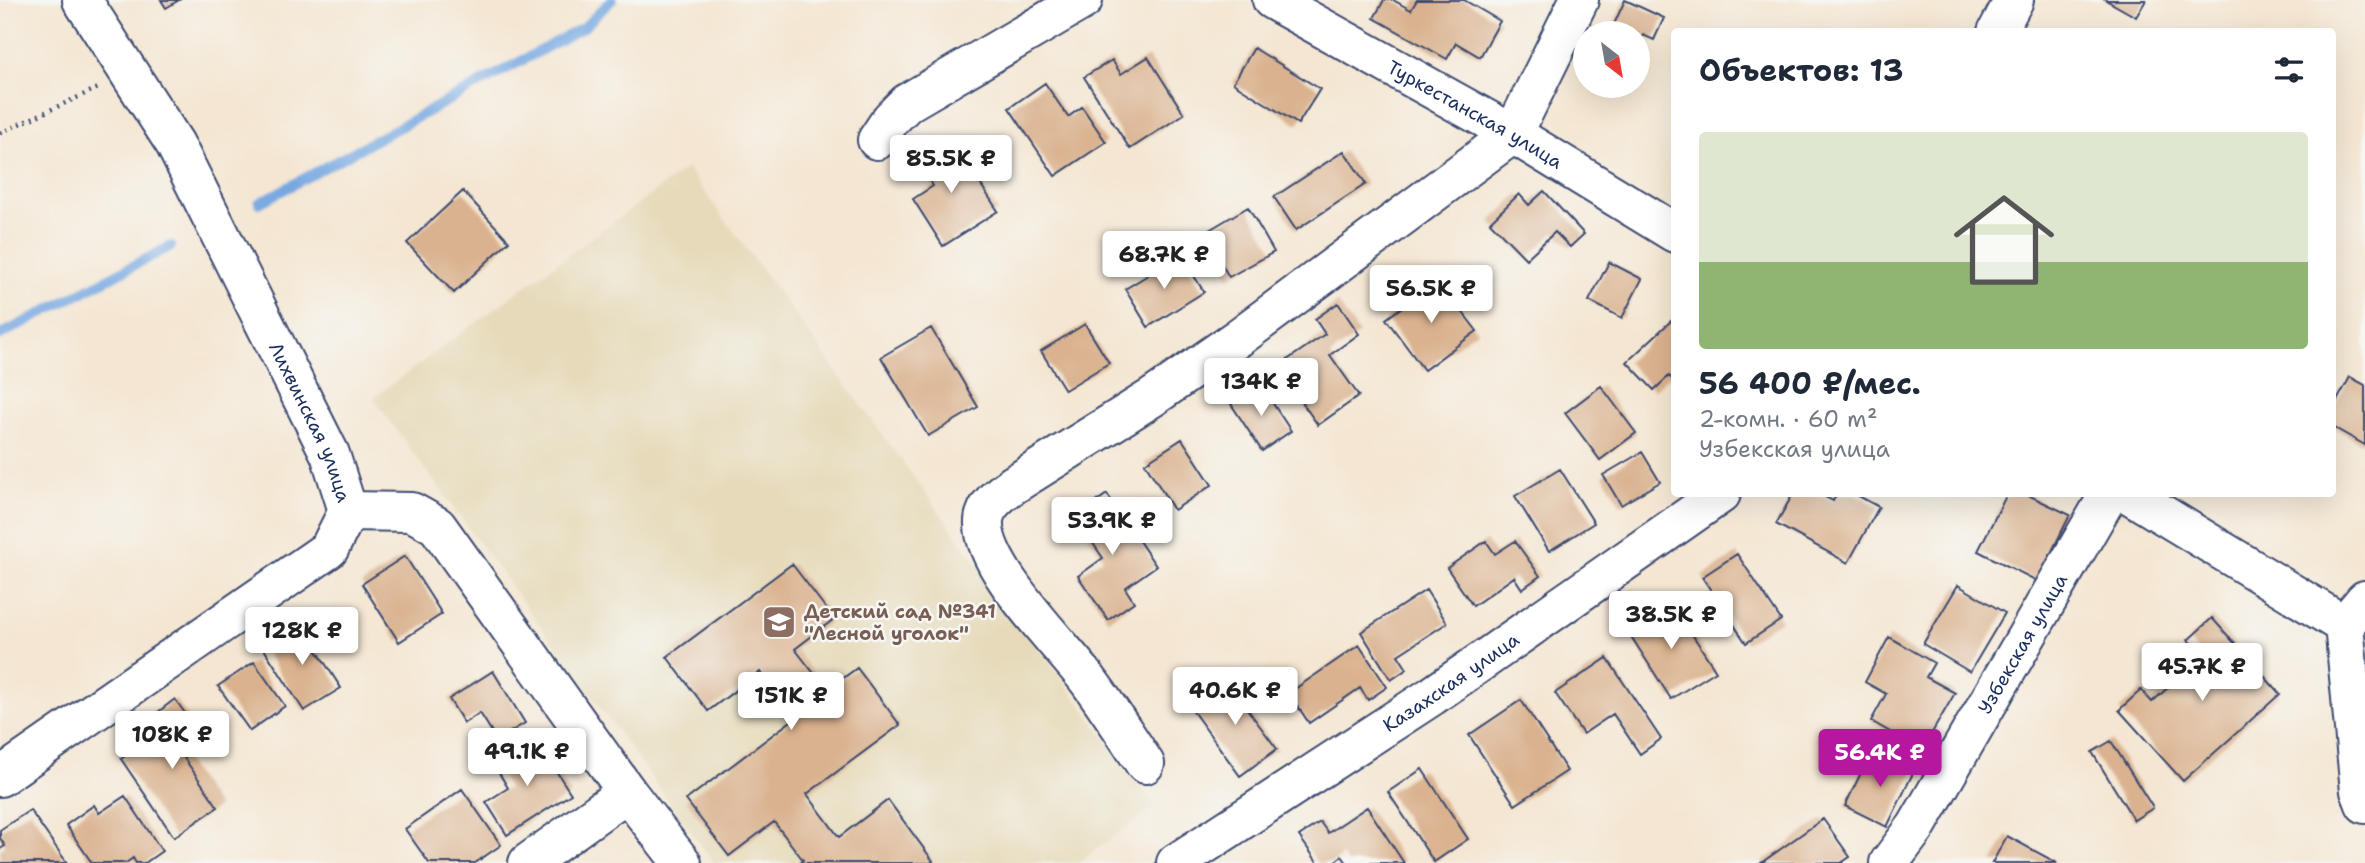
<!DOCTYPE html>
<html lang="ru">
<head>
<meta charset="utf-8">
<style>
  body { margin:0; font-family:"Shantell Sans",sans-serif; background:#f6f6f7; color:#1f2937; height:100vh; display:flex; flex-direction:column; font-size:26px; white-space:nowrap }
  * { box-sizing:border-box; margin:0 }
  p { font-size:23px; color:#747a83 }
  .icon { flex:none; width:38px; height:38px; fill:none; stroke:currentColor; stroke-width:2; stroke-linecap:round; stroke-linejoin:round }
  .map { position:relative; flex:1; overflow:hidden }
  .panel { position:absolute; left:1671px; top:28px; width:665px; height:469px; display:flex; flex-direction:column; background:#fff; border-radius:7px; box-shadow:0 7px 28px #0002 }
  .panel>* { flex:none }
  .needle { width:46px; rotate:149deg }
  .fabs { position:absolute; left:1573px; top:21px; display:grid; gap:14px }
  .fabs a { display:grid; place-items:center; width:77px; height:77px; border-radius:50%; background:#fff; box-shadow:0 7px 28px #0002; font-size:35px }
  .price { position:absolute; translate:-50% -60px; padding:0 16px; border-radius:7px; background:#fff; color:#222; font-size:23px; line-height:46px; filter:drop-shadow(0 2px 4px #0008) }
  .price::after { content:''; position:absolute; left:50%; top:42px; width:21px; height:16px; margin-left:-10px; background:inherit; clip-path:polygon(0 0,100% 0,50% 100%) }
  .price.active { background:#b5179e; color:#fff }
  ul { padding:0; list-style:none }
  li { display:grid; align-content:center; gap:14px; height:371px; padding:0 28px }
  li span { display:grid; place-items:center; height:217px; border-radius:7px; color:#555 }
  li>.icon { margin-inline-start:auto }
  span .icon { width:126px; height:126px; fill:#fffc; stroke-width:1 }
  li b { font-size:30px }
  h2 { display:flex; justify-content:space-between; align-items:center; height:84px; padding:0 28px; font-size:30px }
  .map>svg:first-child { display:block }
</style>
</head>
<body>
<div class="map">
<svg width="2365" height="863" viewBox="0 0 2365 863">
  <rect width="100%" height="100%" fill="#f6f6f2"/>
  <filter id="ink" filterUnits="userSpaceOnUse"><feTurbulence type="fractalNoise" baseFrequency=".0143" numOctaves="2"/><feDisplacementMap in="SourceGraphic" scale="14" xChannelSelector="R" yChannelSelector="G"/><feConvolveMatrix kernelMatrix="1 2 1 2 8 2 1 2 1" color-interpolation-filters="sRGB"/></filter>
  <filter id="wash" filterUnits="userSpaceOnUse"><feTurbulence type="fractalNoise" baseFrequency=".00686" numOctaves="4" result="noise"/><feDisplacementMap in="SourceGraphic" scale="28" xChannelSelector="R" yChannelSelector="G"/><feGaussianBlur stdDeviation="1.57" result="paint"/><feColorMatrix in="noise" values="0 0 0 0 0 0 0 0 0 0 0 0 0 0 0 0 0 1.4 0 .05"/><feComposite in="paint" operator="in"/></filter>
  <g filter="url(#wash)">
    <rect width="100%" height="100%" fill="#f4e6d2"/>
    <path fill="#e6daba" d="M687 168 1155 806 1078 863H714L373 398Z"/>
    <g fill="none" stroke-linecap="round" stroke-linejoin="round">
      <path stroke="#75a7e1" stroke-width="10" d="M259 203 584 27 612 0
        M0 335 171 246"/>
    </g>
    <g id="blocks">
      <path fill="#dab28f" d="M161 0H179L166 8Z
        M1384 0H1393L1411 10 1417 0H1464L1500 21 1480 57 1456 43 1447 59 1374 18Z
        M1625 0 1664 18 1654 40 1643 35 1638 46V33H1610Z
        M2106 0H2146L2136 17Z
        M1254 48 1320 89 1298 124 1233 83Z
        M1148 57 1184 114 1130 149 1084 77 1112 60 1121 74Z
        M1045 83 1068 117 1082 107 1106 142 1055 176 1009 108Z
        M940 138 960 170 968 165 998 211 943 246 913 199 933 186 914 156Z
        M1344 151 1366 184 1296 230 1274 197Z
        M463 191 509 241 454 293 407 243Z
        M1544 191 1584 234 1570 247 1555 232 1526 259 1490 222 1519 194 1529 205Z
        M1248 207 1274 252 1229 277 1204 233Z
        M1181 255 1204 292 1148 327 1125 289Z
        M1609 262 1642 279 1622 318 1589 301Z
        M1438 280 1477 331 1424 370 1386 319Z
        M1338 303 1359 334 1330 355 1359 396 1318 425 1277 367 1325 334 1315 319Z
        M1671 321 1675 325V382L1669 376 1654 390 1627 362Z
        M1085 324 1109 363 1065 390 1041 351Z
        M931 328 978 407 928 436 881 357Z
        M2350 377 2365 385V445L2333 427V408Z
        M1260 384 1291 431 1262 451 1231 404Z
        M1601 386 1636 433 1600 460 1565 413Z
        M1182 439 1212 485 1174 510 1145 463Z
        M1642 452 1660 482 1621 505 1603 475Z
        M1560 469 1594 523 1549 551 1515 496Z
        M1107 494 1156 566 1125 588 1134 602 1108 620 1078 576 1103 558 1075 517Z
        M1793 494H1819L1833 501 1837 494H1855L1879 507 1848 563 1776 524Z
        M2007 494H2026L2070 515 2037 581 1978 551Z
        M1486 541 1495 554 1515 541 1540 576 1522 589 1514 577 1473 606 1447 568Z
        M1737 554 1781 620 1746 643 1702 577Z
        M405 556 442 614 399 642 362 584Z
        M792 564 834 619 795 649 827 690 857 668 900 725 807 794 839 837 888 800 933 861 930 863H799L803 860 774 822 729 856 686 800 795 718 760 672 708 711 667 657Z
        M1958 585 2005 613 1970 672 1923 644Z
        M1426 590 1447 623 1398 655 1407 669 1391 680 1361 632Z
        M1671 602 1716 671 1671 699 1627 630Z
        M2212 618 2280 694 2183 781 2119 710 2141 690 2152 702 2203 656 2188 640Z
        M299 623 341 688 304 711 262 646Z
        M1889 637 1934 663 1926 677 1955 693 1922 750 1871 721 1886 694 1865 682Z
        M1359 645 1387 687 1368 700 1360 688 1309 723 1289 693Z
        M1607 658 1661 739 1640 754 1613 714 1583 734 1555 693Z
        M254 662 285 706 250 731 218 686Z
        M493 671 525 723 497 740 480 713 464 723 449 699Z
        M1237 678 1254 700 1245 706 1277 749 1240 776 1192 710Z
        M175 699 206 743 184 758 218 807 174 837 121 759 163 730 153 716Z
        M1521 700 1567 771 1515 805 1469 735Z
        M536 740 571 794 507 835 486 802 508 788 495 766Z
        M2111 741 2153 808 2134 820 2092 752Z
        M1872 750 1914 771 1887 827 1845 806Z
        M1422 769 1468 839 1434 862 1388 792Z
        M462 789 501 845 475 863H429L405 829Z
        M125 796 162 851 145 863H136L133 858 126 863H92L66 825 94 805 99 813Z
        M1367 807 1404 863H1347L1342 856 1333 863H1318L1299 836 1320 822 1328 833Z
        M30 810 67 863H0V849L5 846 0 838V830Z
        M1823 819 1850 857 1841 863H1761Z
        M2007 836 2057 863H1992Z"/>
    </g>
  </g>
  <g filter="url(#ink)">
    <use href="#blocks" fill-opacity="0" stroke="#3c4a6f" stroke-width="2"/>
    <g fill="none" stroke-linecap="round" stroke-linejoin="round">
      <g stroke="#3c4a6f" stroke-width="42">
        <g id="minor">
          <path id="s1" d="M82 0 175 144 330 454 348 511 412 512 437 526 627 792 682 863"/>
          <path id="s2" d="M1272 0 1513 134 1675 233"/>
          <path d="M1997 32 2014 0"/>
          <path d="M877 140 891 119 907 103 1083 0"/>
          <path d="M2129 494 2344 625 2360 791 2365 804"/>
          <path d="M2344 625 2365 600"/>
          <path d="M1145 764C1126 735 1108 707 1088 680 1060 643 981 567 984 521 985 505 1000 494 1013 485L1153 397 1238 338 1513 134 1579 0"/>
          <path d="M0 777 329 549 348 511"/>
          <path d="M528 863 627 792"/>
          <path id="s3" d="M1176 863 1432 696 1721 494"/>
          <path id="s4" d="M1889 863 1916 827 2109 494"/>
        </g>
      </g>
      <path stroke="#3c4a6f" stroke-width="4.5" stroke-dasharray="2 5" stroke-linecap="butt" d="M0 133 98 88"/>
      <use href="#minor" stroke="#fff" stroke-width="38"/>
    </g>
  </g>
  <defs>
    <g id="school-square" transform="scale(1.75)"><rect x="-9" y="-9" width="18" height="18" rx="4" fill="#8d6e63" stroke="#f6f6f2"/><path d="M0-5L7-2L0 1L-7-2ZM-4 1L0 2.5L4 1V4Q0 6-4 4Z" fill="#fff"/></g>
  </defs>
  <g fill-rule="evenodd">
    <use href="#school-square" x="779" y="622"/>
  </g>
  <g text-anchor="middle" stroke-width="5" stroke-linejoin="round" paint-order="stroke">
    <g font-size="19" fill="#1b2f5e" stroke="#f6f6f2">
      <text dy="7" stroke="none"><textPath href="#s2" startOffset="233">Туркестанская улица</textPath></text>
      <text dy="7" stroke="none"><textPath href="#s1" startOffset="481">Лихвинская улица</textPath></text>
      <text dy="7" stroke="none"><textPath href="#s4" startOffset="257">Узбекская улица</textPath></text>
      <text dy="7" stroke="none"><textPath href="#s3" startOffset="329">Казахская улица</textPath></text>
    </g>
    <g font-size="19" font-weight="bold" fill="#785e54" stroke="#f6f6f2" text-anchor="start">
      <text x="804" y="618">Детский сад №341<tspan x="804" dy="22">"Лесной уголок"</tspan></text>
    </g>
  </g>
</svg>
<div class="fabs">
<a><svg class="needle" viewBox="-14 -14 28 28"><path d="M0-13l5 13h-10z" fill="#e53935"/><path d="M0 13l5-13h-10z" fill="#747a83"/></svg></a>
</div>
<b class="price" style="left:951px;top:195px">85.5K ₽</b>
<b class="price" style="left:1164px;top:291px">68.7K ₽</b>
<b class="price" style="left:1431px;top:325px">56.5K ₽</b>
<b class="price" style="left:1261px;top:418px">134K ₽</b>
<b class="price" style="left:1112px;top:557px">53.9K ₽</b>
<b class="price" style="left:1671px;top:651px">38.5K ₽</b>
<b class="price" style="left:302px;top:667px">128K ₽</b>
<b class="price" style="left:2202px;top:703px">45.7K ₽</b>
<b class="price" style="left:1235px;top:727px">40.6K ₽</b>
<b class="price" style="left:791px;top:732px">151K ₽</b>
<b class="price" style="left:172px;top:771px">108K ₽</b>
<b class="price" style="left:527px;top:788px">49.1K ₽</b>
<b class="price active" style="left:1880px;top:789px">56.4K ₽</b>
<section class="panel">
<h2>Объектов: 13<svg class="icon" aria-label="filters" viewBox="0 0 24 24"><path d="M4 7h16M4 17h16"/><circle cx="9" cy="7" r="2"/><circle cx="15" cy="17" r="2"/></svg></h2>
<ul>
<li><span style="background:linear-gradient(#dfe7d0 60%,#8fb573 0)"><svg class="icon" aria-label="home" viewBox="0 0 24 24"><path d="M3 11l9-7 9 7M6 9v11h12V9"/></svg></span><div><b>56 400 ₽/мес.</b><p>2-комн. · 60 m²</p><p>Узбекская улица</p></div></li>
</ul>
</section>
</div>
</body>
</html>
